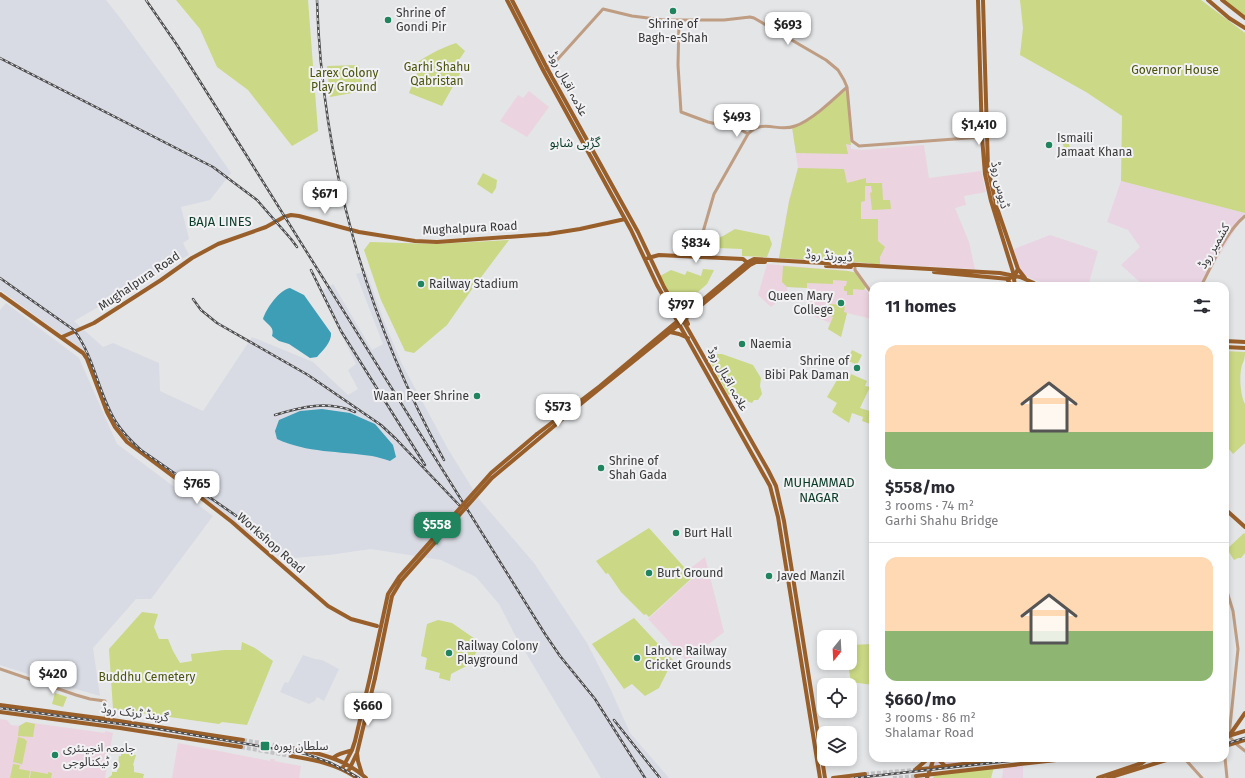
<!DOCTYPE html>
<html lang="en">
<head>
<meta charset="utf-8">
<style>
  body { margin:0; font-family:"Fira Sans","Noto Sans Arabic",sans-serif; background:#f2f2f3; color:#2b2b33; height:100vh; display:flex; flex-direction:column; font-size:15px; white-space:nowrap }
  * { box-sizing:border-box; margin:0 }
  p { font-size:13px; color:#7c7c81 }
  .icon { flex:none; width:22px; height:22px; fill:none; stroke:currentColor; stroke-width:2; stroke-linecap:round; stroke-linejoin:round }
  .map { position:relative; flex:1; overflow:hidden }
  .panel { position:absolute; left:869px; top:282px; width:360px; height:480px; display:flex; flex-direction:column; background:#fff; border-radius:12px; box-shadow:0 2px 6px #0003 }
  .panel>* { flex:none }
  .needle { width:26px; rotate:198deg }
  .fabs { position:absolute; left:817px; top:630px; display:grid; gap:8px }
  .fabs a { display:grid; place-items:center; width:40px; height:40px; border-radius:8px; background:#fff; box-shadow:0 2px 6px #0003; font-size:20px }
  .price { position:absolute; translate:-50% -34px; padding:0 9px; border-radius:8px; background:#fff; color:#222; font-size:13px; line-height:26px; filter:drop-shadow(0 1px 2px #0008) }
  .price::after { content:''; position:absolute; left:50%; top:24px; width:12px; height:9px; margin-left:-6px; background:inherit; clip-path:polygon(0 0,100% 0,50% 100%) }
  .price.current { background:#20845e; color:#fff }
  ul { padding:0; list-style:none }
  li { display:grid; align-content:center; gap:8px; height:212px; padding:0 16px }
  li+li { border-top:1px solid #e1e1e2 }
  li span { display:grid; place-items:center; height:124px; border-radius:12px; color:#555 }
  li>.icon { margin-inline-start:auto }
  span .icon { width:72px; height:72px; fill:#fffc; stroke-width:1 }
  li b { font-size:17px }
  h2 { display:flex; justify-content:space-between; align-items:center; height:48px; padding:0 16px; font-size:17px }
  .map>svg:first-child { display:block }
</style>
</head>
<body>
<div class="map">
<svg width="1245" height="778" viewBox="0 0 1245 778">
  <rect width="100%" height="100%" fill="#e4e5e7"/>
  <path fill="#e9d4e3" d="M1121 181 1245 213 1201 286H1144L1121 265 1140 247 1128 230 1107 222Z
    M1050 235 1098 251 1088 286H1052L1030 278 1024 275 1020 270 1014 249Z
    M930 758H1012V760L928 768Z
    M1023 763V778H1002L1004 765Z"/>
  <path fill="#d9dbe4" d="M0 0H106L121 19 174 91 231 173 210 200 181 207 189 239 183 243 189 255 74 321 103 347 113 343 159 363 160 391 203 411 252 337 313 362 348 395 358 389 348 370 356 364 320 292 333 284 372 350 383 344 356 274 366 271 384 321 402 364 448 449 479 499 534 563 587 643 610 688 630 733 669 778H601L515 635 499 604 476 577 441 560 371 549 329 555 282 559 124 437 81 349 0 290Z
    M6 303 79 358 117 444 213 516 151 599H136L93 648 100 696 59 684 0 665V310Z
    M303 655 315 659 322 660 339 669 324 701 317 697 315 701 309 704 280 692 285 682 288 683Z"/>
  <path fill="#ebd4df" d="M847 87 851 149 862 150 924 145 929 178 981 171 986 192 964 196 966 205 955 208 969 242 975 269 779 258 789 200 798 168 792 127 796 126 819 111Z
    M529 91 549 107 527 137 500 121 518 95 523 98Z
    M767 264 848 271 873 298V316L872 319 847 313 841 337 828 329 830 323 809 314V288L787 287 788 294 771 307 758 295Z
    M705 557 724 632 687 661 648 619 694 577 688 570Z
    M0 719 7 720 11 725 20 726 26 722 105 733V731L113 733 105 778H0Z
    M178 743 270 761V759H275L274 761 301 766 299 778H172Z"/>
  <path fill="#cbd885" d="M176 0H308L318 131 292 146 248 90 217 67 200 29Z
    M1020 0H1201L1245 33V213L1121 181 1122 116 1086 92 1020 55 1023 28Z
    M1223 0H1245V17Z
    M456 43 465 51 455 66 462 70 442 106 409 93 417 73 411 67C425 56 439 49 456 43Z
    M359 65 363 91 330 97 327 66Z
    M847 87 851 145 846 144 848 154 796 153 792 127 796 126 819 111Z
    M1066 136 1070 147 1064 148 1061 137Z
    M798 168 844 169 847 183 866 178V183H882L883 200H890L891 209 872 210 870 193 872 192 871 186H865V201L861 202V219H878V241L885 247 880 257V267L869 263 779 258 789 202Z
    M483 173 497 180 496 188 492 194 477 184Z
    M735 229 769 236 772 244 767 257 742 256V249L719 248 710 243 711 241 723 236Z
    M509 240 470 292 447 325 414 353 405 351 381 300 364 250 370 242 435 244Z
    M783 266 848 271 857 273 866 286 864 290 853 289V295H847V291H844V286H846L847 281 833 280V284L807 283V288L787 287 782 282Z
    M703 269 714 270 707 284 698 292 701 295 695 300 690 296 684 301 680 295 675 293 670 295 660 276 671 270 685 275 687 271 701 276Z
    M829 304 845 305 844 312 847 313 841 337 828 329 833 317 828 315Z
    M852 350 862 355 857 365 847 360Z
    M1225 351 1245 352C1245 358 1244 360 1242 365 1239 375 1240 395 1245 404V443L1233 454 1225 444Z
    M716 354H722L753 365 761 378 760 386 762 394 758 400H754L752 403 734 397 732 393 728 395 708 358Z
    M851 374 867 381 865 386 870 387 860 408 873 412V425L862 421 863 417 852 413 849 423 832 412 837 403 827 397 840 375 850 378Z
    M649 528 693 577 649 617 646 614 644 615 621 592 608 573 606 574 596 561Z
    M1244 533 1245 534V553L1241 558H1238L1234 560 1227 549Z
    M142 612 158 614 154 627 159 639H168L173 651 180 663 192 661 191 654 224 650H241L242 642 255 648 273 661 247 725 222 722 219 724 113 709 109 649Z
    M634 618 673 660 659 688 645 696 632 684 624 689 592 644Z
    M438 620 452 623 478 641 474 645 478 649 470 664 451 674 450 681 439 678 440 673 425 669 427 658 421 656 427 624Z
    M873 644V685L851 682 848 663H850V645Z
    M55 693 67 697 63 707 52 704Z
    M26 722 35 724 33 737 18 736 19 726Z
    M18 737 25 739V740L27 741 22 765 21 764 13 762Z
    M121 753 136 755 133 765 134 766V772L144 774 143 778H108L112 775V772H117L119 756H121Z
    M13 764 20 765 19 769 30 771 29 778H10Z
    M994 767 991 778H933L935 773Z
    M31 771 48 774V772L52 773 51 778H30Z"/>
  <path fill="#3d9eb6" d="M290 288 304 295 331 333C332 342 322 351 317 357L310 358 289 344 279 341 272 336C275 327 268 325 263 319 266 309 279 290 290 288Z
    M322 409 350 413 375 424 393 445 396 457 390 461C384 459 378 457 372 456 339 451 307 453 277 439L275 431 279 420 300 411Z"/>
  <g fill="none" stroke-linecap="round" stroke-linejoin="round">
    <path stroke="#c2c2c4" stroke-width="4" stroke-dasharray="4 2" stroke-linecap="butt" d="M243 740 292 748
      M241 747 291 756
      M865 774 915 770
      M893 778 916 776"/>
    <path stroke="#be9d83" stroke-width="3" d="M679 21 678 65 681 112 708 122 741 130 748 134
      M546 69 557 60 603 9 632 16 664 20H724L750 17 754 18 826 60 838 70 844 80 847 87 852 141 859 146 982 137
      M696 256 714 194 748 134C764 118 778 133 795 126 811 121 834 99 847 87
      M855 268V270L873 295
      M1201 286C1214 262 1224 234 1245 216
      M1225 585 1233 611 1238 649 1229 736 1235 743 1245 751
      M0 669 76 695 90 699 105 701 106 719
      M1225 744 1229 736
      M1184 758 1202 778
      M1225 758 1227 778"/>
    <path stroke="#995f2a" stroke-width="4" d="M507 0 543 70 631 230 657 285 770 486 778 517 820 778
      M512 0 547 68 638 232 664 287 768 470 776 486 784 521 825 778
      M978 0 982 137 985 174 991 201 1013 272 1015 286
      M983 0 988 168 997 208 1018 269 1025 278
      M1208 0 1229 18 1245 28
      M1222 0 1245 18
      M648 258 659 255 743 259 749 264
      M826 266 851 267
      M934 272 1009 279 1016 273 1018 269
      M1007 279 1012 286
      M1020 286C1027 282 1034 283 1040 286
      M0 294 83 353 87 359 107 412 115 427 127 442 182 483 232 522 328 606 351 619 377 626
      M688 324 686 320 687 317 750 265 756 262H765
      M670 332 679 334 688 338
      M62 337 94 323 161 280 192 258 218 244 266 227 284 217 291 215 299 216 359 232 415 241 437 242 548 234 580 229 625 219
      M1225 341 1245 342
      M1225 347 1245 348
      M572 411 681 323
      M537 434 600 386 748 262 754 259 1000 273 1020 277 1034 283
      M1225 509 1245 527
      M0 705 106 719 243 740
      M0 712 120 728 241 747
      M1229 736 1245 713
      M1225 737 1245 731
      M1225 746 1245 740
      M292 748C319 753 345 759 366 778
      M357 753 358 761 362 774
      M291 756C315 760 337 764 357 778
      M333 758C338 753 345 753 352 750
      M937 758 945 766
      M342 769 352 750 355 741 370 677
      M916 769 929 758
      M915 770 1011 758
      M348 772 357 753 375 678
      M916 776 1074 758
      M833 778 865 774
      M927 778 934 758
      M1098 778 1142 763 1148 758
      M1108 778 1173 758"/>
    <g stroke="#4e4e4f" stroke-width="2.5">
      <path id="rail" d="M146 0 177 45 245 153 545 634 560 656 595 699 645 778
        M317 0C322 162 366 318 444 460
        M0 58 213 167 257 200 291 239 297 247
        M311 270 341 331 425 465
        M0 278 74 330C95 358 98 393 116 422 123 433 131 441 141 450L264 535
        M193 299 201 310 217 323 308 375 381 425 396 439 461 507
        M275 415C301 407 328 400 355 412
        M0 708 152 728 306 754 331 763 359 778
        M614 720 660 778
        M1225 744 1245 738
        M1031 760 1051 758
        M855 778 1036 758"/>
    </g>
    <use href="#rail" stroke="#f2f2f4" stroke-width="1" stroke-dasharray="3" stroke-linecap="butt"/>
    <path stroke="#995f2a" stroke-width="4" d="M370 677 388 594 399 577 491 473 537 434
      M375 678 392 596 401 581 492 478 572 411"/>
  </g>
  <g fill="#20845e" stroke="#f2f2f4" stroke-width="1.5">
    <circle cx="673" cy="11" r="4"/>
    <circle cx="388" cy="20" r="4"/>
    <circle cx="1049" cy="145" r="4"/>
    <circle cx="421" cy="284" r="4"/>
    <circle cx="841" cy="303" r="4"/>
    <circle cx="742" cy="344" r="4"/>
    <circle cx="857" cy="368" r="4"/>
    <circle cx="477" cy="396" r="4"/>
    <circle cx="601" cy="468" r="4"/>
    <circle cx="676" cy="533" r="4"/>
    <circle cx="649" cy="573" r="4"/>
    <circle cx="769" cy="576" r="4"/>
    <circle cx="449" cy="653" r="4"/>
    <circle cx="637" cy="658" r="4"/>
    <rect x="260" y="741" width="10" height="10" rx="2"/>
    <circle cx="55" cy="755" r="4"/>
  </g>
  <g text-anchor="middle" stroke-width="4" stroke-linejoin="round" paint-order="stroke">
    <g font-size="12" fill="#383839" stroke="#f2f2f4" text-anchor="start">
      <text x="396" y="17">Shrine of<tspan x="396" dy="14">Gondi Pir</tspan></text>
      <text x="673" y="28" text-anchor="middle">Shrine of<tspan x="673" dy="14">Bagh-e-Shah</tspan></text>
      <text x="1057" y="142">Ismaili<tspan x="1057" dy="14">Jamaat Khana</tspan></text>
      <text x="429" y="288">Railway Stadium</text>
      <text x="833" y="300" text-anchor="end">Queen Mary<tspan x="833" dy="14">College</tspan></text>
      <text x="750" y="348">Naemia</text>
      <text x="849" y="365" text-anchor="end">Shrine of<tspan x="849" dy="14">Bibi Pak Daman</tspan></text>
      <text x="469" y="400" text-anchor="end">Waan Peer Shrine</text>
      <text x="609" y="465">Shrine of<tspan x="609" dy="14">Shah Gada</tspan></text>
      <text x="684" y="537">Burt Hall</text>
      <text x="657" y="577">Burt Ground</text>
      <text x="777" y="580">Javed Manzil</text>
      <text x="457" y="650">Railway Colony<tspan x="457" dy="14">Playground</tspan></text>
      <text x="645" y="655">Lahore Railway<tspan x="645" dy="14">Cricket Grounds</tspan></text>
      <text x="274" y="750">سلطان پورہ</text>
      <text x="63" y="752">جامعہ انجینئری<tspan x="63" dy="14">و ٹیکنالوجی</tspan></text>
    </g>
    <g font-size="12" fill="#4b530d" stroke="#f2f2f4">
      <text x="437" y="71">Garhi Shahu<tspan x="437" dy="14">Qabristan</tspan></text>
      <text x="1175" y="74">Governor House</text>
      <text x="344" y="77">Larex Colony<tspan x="344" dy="14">Play Ground</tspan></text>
      <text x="147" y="681">Buddhu Cemetery</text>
    </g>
    <g font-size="12" fill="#383839" stroke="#f2f2f4">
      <text transform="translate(568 84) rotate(62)" y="4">علامہ اقبال روڈ</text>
      <text transform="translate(1000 185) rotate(78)" y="4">ڈیوس روڈ</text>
      <text transform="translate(470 228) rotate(-3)" y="4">Mughalpura Road</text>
      <text transform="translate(1214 246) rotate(-60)" y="4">کشمیر روڈ</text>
      <text transform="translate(829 256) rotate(4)" y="4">ڈیورنڈ روڈ</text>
      <text transform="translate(139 281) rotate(-34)" y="4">Mughalpura Road</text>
      <text transform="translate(728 379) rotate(61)" y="4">علامہ اقبال روڈ</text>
      <text transform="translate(271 543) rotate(41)" y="4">Workshop Road</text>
      <text transform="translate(135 713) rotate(8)" y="4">گرینڈ ٹرنک روڈ</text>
    </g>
    <g font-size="13" fill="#0a3a27" stroke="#f2f2f4">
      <text x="575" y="147">گڑہی شاہو</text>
      <text x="220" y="226">BAJA LINES</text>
      <text x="819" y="487">MUHAMMAD<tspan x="819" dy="15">NAGAR</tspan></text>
    </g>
  </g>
</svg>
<div class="fabs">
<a><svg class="needle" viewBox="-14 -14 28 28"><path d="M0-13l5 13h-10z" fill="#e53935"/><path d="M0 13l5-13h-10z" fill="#7c7c81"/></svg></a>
<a><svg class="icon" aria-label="locate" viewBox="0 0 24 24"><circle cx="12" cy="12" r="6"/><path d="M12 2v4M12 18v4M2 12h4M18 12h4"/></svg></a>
<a><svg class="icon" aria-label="layers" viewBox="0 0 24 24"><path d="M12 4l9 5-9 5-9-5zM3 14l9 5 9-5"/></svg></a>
</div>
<b class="price" style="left:788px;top:46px">$693</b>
<b class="price" style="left:737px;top:138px">$493</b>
<b class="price" style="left:979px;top:146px">$1,410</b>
<b class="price" style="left:325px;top:215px">$671</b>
<b class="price" style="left:696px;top:264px">$834</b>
<b class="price" style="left:681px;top:326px">$797</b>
<b class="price" style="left:558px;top:428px">$573</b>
<b class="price" style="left:197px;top:505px">$765</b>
<b class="price current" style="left:437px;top:546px">$558</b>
<b class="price" style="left:53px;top:695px">$420</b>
<b class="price" style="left:368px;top:727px">$660</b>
<section class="panel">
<h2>11 homes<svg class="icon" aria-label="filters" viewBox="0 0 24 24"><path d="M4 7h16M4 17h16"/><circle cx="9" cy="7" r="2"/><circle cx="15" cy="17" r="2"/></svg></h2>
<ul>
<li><span style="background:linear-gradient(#ffd9b3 70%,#8fb573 0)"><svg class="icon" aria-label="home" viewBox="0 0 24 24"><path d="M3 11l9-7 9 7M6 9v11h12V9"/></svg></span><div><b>$558/mo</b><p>3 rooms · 74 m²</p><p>Garhi Shahu Bridge</p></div></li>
<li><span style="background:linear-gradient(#ffd9b3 60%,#8fb573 0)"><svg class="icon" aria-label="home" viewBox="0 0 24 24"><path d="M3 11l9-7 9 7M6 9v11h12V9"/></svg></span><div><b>$660/mo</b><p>3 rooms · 86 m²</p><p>Shalamar Road</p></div></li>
</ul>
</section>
</div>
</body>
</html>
